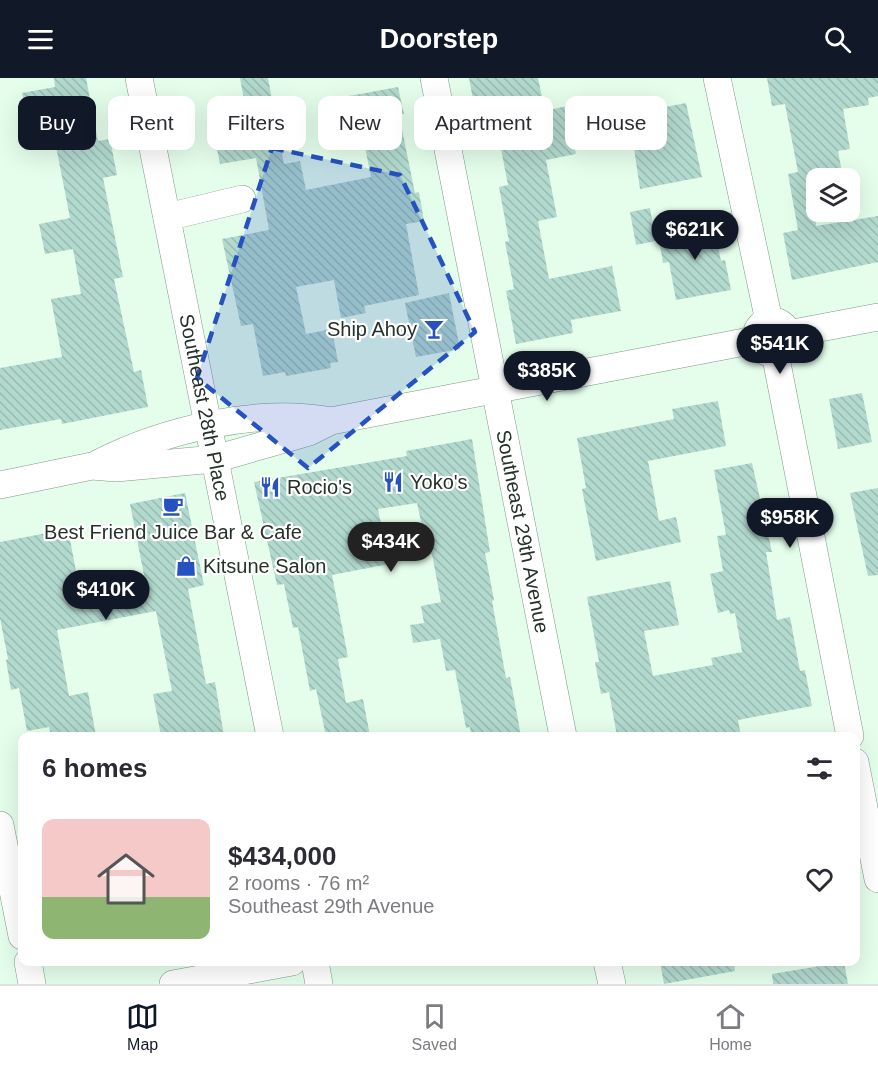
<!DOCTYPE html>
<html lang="en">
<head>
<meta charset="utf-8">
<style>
  body { margin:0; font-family:Arial,sans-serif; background:#f7f7f7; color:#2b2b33; height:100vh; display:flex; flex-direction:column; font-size:22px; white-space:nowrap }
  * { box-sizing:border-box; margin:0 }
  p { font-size:20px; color:#7c7c81 }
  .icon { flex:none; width:33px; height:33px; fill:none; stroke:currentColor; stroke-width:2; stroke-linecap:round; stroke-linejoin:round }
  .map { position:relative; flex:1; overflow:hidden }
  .panel { position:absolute; left:18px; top:654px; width:842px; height:234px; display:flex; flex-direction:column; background:#fff; border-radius:12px; box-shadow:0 6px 24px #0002 }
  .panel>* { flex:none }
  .guide { position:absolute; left:18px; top:18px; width:843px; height:54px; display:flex; gap:12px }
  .controls { position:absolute; left:806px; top:90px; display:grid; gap:12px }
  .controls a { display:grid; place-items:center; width:54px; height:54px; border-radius:12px; background:#fff; box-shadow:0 6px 24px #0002; font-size:30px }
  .price { position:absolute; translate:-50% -51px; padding:0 14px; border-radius:21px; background:#111827; color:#fff; font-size:20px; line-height:39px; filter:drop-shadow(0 2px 3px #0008) }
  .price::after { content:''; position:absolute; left:50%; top:36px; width:18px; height:14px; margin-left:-9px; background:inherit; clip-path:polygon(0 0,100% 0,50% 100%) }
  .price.on { background:#222; color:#fff }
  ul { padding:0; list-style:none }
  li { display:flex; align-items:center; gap:18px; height:150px; padding:0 24px }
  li+li { border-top:2px solid #e1e1e2 }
  li span { display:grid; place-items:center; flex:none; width:168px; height:120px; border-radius:12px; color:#555 }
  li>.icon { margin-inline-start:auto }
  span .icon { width:72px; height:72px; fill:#fffc; stroke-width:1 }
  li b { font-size:26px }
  h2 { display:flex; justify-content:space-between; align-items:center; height:72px; padding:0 24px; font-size:26px }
  .tag { padding:0 21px; border-radius:12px; background:#fff; box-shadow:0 6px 24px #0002; font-size:21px; line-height:54px }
  .tag.on { background:#111827; color:#fff }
  header { display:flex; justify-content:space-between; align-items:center; height:78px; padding:0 24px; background:#111827; color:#fff; font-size:27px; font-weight:600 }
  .menu { display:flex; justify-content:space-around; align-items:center; height:84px; border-top:2px solid #e1e1e2; background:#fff; font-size:16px; color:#7c7c81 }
  .menu a { display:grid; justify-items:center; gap:3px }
  .menu .on { color:#111827 }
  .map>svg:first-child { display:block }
</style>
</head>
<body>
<header><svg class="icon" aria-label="menu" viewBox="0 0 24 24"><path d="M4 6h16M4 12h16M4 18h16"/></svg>Doorstep<svg class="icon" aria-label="search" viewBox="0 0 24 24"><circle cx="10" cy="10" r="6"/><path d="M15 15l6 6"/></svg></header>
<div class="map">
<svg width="878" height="906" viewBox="0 0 878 906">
  <defs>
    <pattern id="building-back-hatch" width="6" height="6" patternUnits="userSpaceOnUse" patternTransform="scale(1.5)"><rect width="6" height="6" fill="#b2d9ce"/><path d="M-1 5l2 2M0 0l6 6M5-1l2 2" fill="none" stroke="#99bbb1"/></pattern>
  </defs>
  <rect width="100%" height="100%" fill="#e5feec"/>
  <path fill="url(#building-back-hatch)" d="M54 0H86L98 63 110 61 117 97 103 100 123 199 114 201 134 294 141 292 148 329 62 346 61 341 0 352V290L62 279 51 221 81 216 73 171 45 176 39 146 70 140 54 58 31 62 22 15 55 9Z
    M240 0H268L284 86 300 83 306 112 371 99 360 44 349 46 344 19 398 9 404 36 399 37 415 115 419 114 424 143 406 146 419 217 364 228 366 235 341 240 334 202 296 209 306 256 332 251 338 284 330 285 331 290 286 298 285 294 263 298 253 246 241 248 222 161 269 152 256 80 220 86 214 56 249 50Z
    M469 0H538L545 33 567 28 576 76 546 82 557 139 538 143 549 201 612 188 621 233 571 242 573 255 516 266 506 213 514 211 505 164 509 163 499 109 508 107 492 24 474 27Z
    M767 0H878V18L868 20 869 27 843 31 850 71 838 73 843 100H816V148L878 138V184L792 202 783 155 798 152 788 96 798 94 785 26 772 28Z
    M686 25 702 99 640 111 629 36Z
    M650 130 656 163 636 167 630 134Z
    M713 144 721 183 725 182 731 212 676 222 669 184 663 185 658 155Z
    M449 215 460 271 416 279 405 225Z
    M862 315 872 364 838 371 829 321Z
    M718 323 726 368 648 383 659 443 676 439 681 464 596 483 582 411 586 410 577 360 674 341 672 331Z
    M472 361 490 474 485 475 494 522 492 523 506 600 510 599 521 658H471L470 649 466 650 455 592 446 593 440 561 413 565 410 547 424 545 421 528 441 524 432 476 428 477 417 425 378 431 389 486 332 497 348 579 338 581 346 625 363 621 370 658H326L316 611 310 613 298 549 293 550 284 506 277 507 254 404 407 378 406 373Z
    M752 385 772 474H766L777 542 790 539 800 593 805 592 812 628 738 642 741 658H709L708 654 686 658H617L609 614 601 616 595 584H599L587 519 670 503 679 547 644 553 653 598 713 587 711 580 742 574 735 535 730 536 729 532 718 535 710 496 723 493 717 458 726 457 714 392Z
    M878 410V497L868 498 850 415Z
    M185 415 204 507 188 511 206 606 215 604 224 658H161L153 616 172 613 156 533 57 552 69 618 88 614 96 658H51L49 649 27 653 19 610 11 612 6 582 8 581 0 540V464L68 451 79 509 144 497 130 426Z
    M660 884H734L735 893 664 906Z
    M844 884 848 906H773L772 896Z"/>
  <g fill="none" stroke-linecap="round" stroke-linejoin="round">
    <g stroke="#7d9a86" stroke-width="28">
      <g id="minor">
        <path id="s1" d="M139 0 270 658"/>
        <path id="s2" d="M434 0 563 658"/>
        <path d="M717 0 769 243"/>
        <path d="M167 139 242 121"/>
        <circle cx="772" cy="259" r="16"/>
        <path d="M788 256 878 239"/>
        <path d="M775 275 850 658"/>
        <path d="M99 385C163 352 259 329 331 343"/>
        <path d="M0 407 92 388 116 390 215 381 309 354 331 343 755 262"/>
        <path d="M855 684 878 801"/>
        <path d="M0 747 22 858"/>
        <path d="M28 884 32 906"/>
        <path d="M315 884 319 906"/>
        <path d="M607 884 612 906"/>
        <path d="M173 906 292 884"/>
      </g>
    </g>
    <use href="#minor" stroke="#fff" stroke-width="27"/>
  </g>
  <path fill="#2552c0" fill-opacity="0.2" stroke="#2552c0" stroke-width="4.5" stroke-dasharray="12 8" stroke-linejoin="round" d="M272 70 400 97 475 254 308 390 197 300Z"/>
  <defs>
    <g id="bar-bare" transform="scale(1.62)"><path d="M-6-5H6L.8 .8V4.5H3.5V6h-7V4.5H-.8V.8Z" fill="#2552c0" stroke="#fff" stroke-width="2.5" paint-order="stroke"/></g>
    <g id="restaurant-bare" transform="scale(1.62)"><path d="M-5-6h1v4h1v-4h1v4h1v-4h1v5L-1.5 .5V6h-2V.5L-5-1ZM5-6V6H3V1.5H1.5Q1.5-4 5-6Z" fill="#2552c0" stroke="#fff" stroke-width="2.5" paint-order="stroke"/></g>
    <g id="cafe-bare" transform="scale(1.62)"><path d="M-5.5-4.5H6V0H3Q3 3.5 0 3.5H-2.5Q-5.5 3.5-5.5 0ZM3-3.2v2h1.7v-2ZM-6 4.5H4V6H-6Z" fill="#2552c0" stroke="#fff" stroke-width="2.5" paint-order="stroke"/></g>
    <g id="shop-bare" transform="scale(1.62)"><path d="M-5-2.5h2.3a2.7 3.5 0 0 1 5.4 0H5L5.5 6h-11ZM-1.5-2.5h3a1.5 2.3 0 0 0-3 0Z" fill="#2552c0" stroke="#fff" stroke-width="2.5" paint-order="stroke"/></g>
  </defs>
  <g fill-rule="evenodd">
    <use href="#bar-bare" x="434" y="251"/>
    <use href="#restaurant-bare" x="393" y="404"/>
    <use href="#restaurant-bare" x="270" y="409"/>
    <use href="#cafe-bare" x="173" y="428"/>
    <use href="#shop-bare" x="186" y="488"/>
  </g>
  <g text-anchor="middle" stroke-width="4.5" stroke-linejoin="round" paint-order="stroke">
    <g font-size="20" fill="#253129" stroke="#fff" text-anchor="start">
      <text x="417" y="258" text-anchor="end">Ship Ahoy</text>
      <text x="410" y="411">Yoko's</text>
      <text x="287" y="416">Rocio's</text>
      <text x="173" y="461" text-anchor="middle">Best Friend Juice Bar &amp; Cafe</text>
      <text x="203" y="495">Kitsune Salon</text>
    </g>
    <g font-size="20" fill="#253129" stroke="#fff">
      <text dy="7" stroke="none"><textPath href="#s1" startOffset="336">Southeast 28th Place</textPath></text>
      <text dy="7" stroke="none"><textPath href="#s2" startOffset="462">Southeast 29th Avenue</textPath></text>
    </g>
  </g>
</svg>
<div class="controls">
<a><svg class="icon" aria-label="layers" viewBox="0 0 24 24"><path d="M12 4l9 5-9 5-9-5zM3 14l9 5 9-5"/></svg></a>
</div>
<b class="price" style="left:695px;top:183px">$621K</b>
<b class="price" style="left:780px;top:297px">$541K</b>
<b class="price" style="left:547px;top:324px">$385K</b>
<b class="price" style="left:790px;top:471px">$958K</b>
<b class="price on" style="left:391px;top:495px">$434K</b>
<b class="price" style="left:106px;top:543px">$410K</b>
<div class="guide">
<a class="tag on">Buy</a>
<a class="tag">Rent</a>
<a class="tag">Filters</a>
<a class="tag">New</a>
<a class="tag">Apartment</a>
<a class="tag">House</a>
</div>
<section class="panel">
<h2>6 homes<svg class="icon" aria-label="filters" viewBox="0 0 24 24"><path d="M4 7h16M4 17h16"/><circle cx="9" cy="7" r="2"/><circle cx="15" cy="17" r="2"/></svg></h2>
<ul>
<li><span style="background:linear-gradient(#f6c9c9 65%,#8fb573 0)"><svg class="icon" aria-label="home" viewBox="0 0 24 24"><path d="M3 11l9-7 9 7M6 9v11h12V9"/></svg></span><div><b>$434,000</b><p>2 rooms · 76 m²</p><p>Southeast 29th Avenue</p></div><svg class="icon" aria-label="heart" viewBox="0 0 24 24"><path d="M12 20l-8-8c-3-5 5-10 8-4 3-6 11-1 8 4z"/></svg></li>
</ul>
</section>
</div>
<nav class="menu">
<a class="on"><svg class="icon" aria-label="map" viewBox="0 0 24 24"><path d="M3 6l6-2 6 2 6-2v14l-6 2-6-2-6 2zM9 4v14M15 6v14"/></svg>Map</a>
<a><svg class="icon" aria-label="saved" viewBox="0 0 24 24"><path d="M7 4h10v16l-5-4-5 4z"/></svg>Saved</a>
<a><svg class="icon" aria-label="home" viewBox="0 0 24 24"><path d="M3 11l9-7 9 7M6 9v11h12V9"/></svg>Home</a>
</nav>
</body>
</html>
